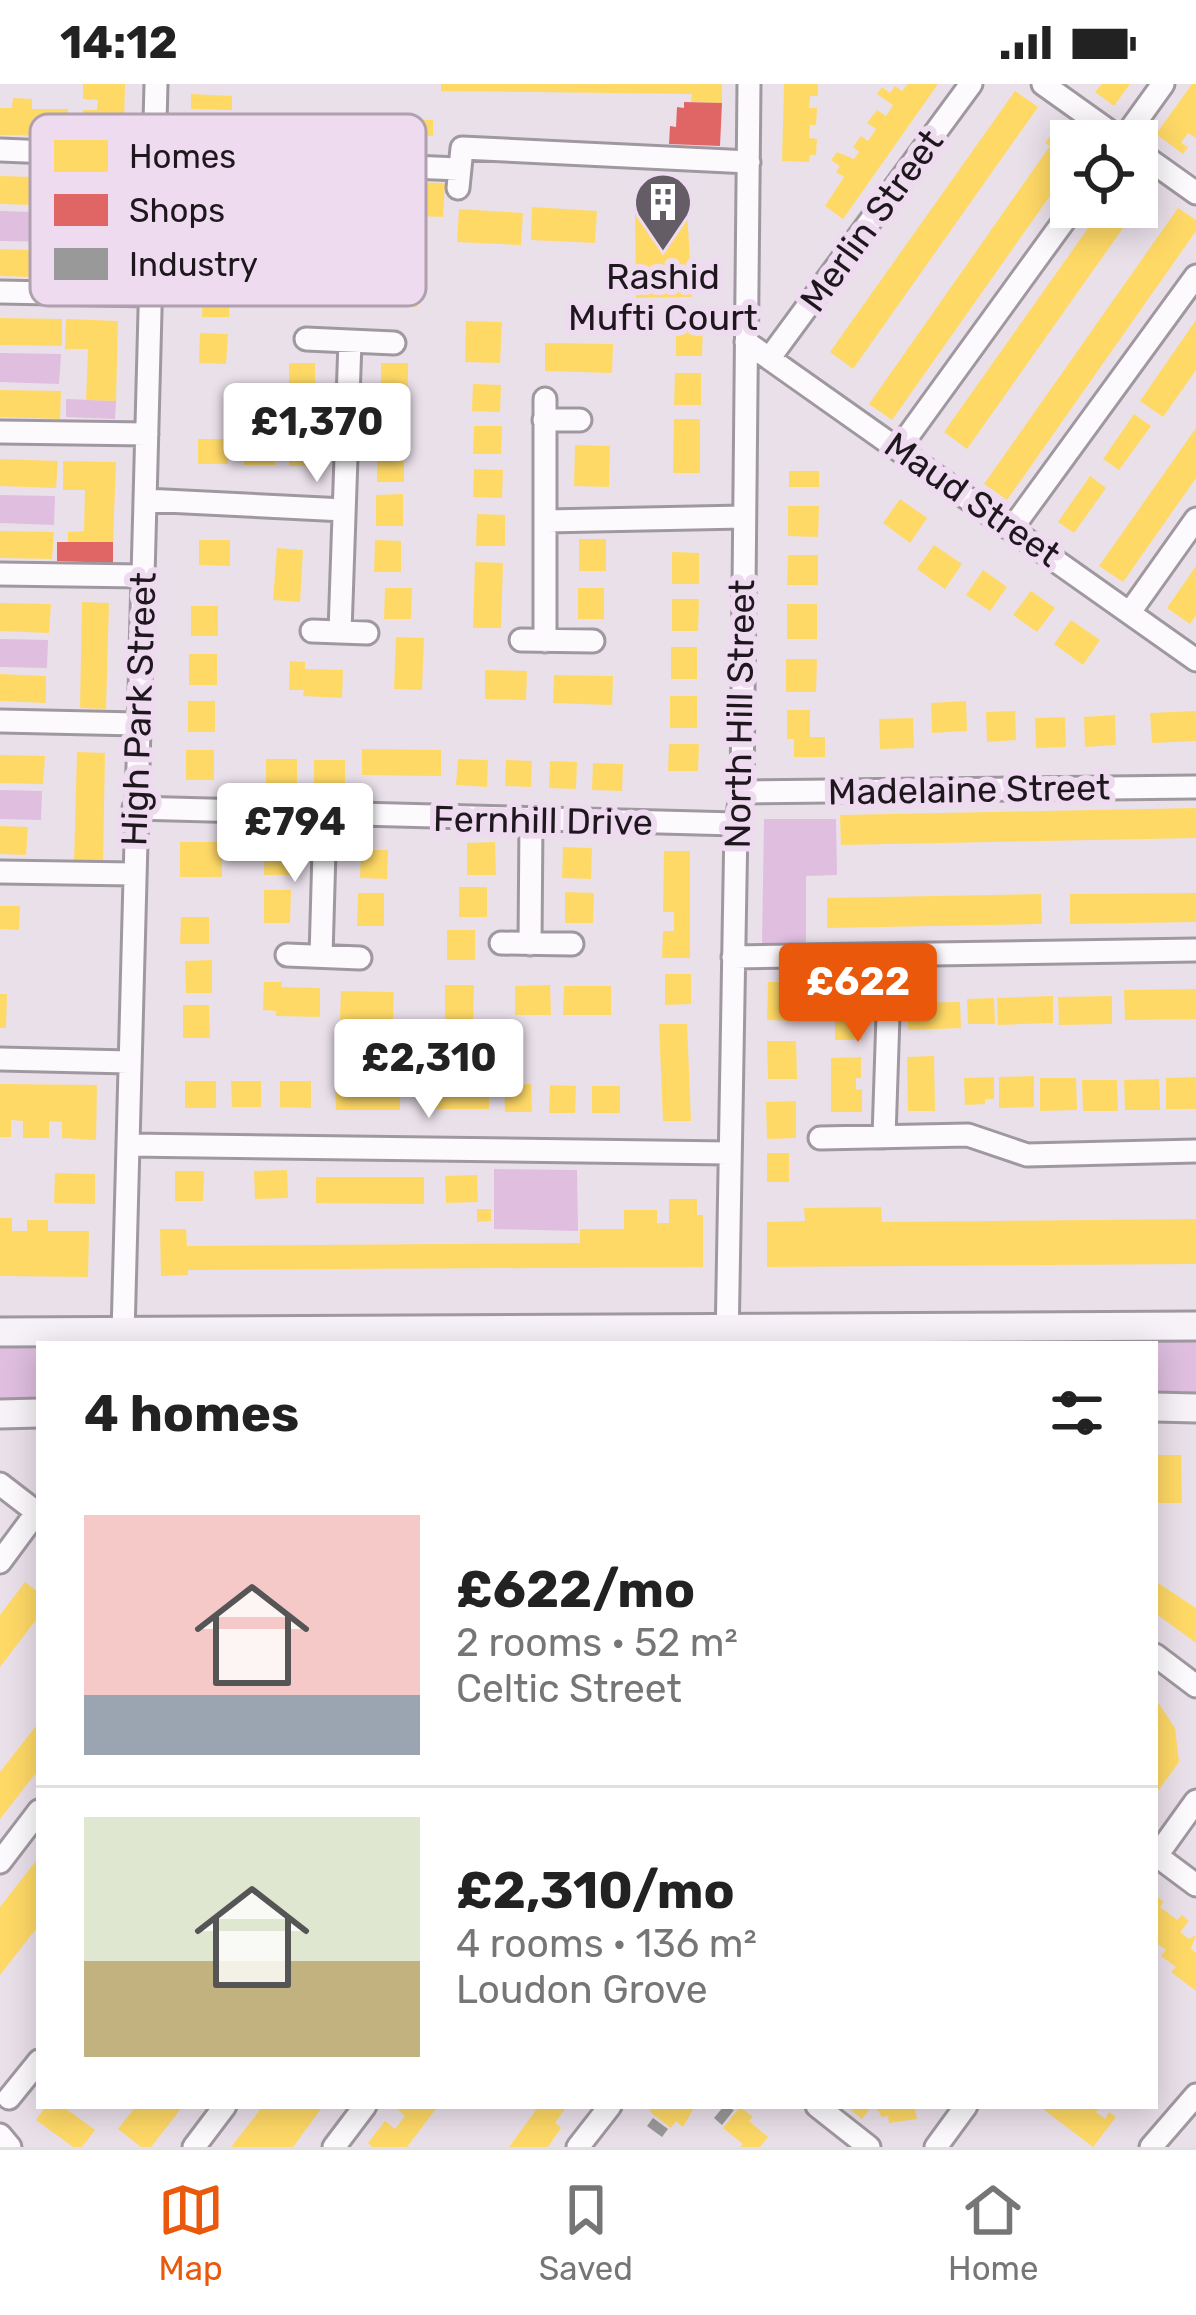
<!DOCTYPE html>
<html lang="en">
<head>
<meta charset="utf-8">
<style>
  body { margin:0; font-family:Rubik,sans-serif; background:#f2f2f2; color:#222; height:100vh; display:flex; flex-direction:column; font-size:45px; white-space:nowrap }
  * { box-sizing:border-box; margin:0 }
  p { font-size:39px; color:#767676 }
  .icon { flex:none; width:66px; height:66px; fill:none; stroke:currentColor; stroke-width:2; stroke-linecap:round; stroke-linejoin:round }
  .map { position:relative; flex:1; overflow:hidden }
  .details { position:absolute; left:36px; top:1257px; width:1122px; height:768px; display:flex; flex-direction:column; background:#fff; border-radius:0px; box-shadow:0 6px 30px #0003 }
  .details>* { flex:none }
  .fabs { position:absolute; left:1050px; top:36px; display:grid; gap:24px }
  .fabs a { display:grid; place-items:center; width:108px; height:108px; border-radius:0px; background:#fff; box-shadow:0 6px 30px #0003; font-size:60px }
  .price { position:absolute; translate:-50% -102px; padding:0 27px; border-radius:12px; background:#fff; color:#222; font-size:39px; line-height:78px; filter:drop-shadow(0 3px 6px #0008) }
  .price::after { content:''; position:absolute; left:50%; top:72px; width:36px; height:27px; margin-left:-18px; background:inherit; clip-path:polygon(0 0,100% 0,50% 100%) }
  .price.active { background:#ea580c; color:#fff }
  ul { padding:0; list-style:none }
  li { display:flex; align-items:center; gap:36px; height:300px; padding:0 48px }
  li+li { border-top:3px solid #e0e0e0 }
  li span { display:grid; place-items:center; flex:none; width:336px; height:240px; border-radius:0px; color:#555 }
  li>.icon { margin-inline-start:auto }
  span .icon { width:144px; height:144px; fill:#fffc; stroke-width:1 }
  li b { font-size:51px }
  h2 { display:flex; justify-content:space-between; align-items:center; height:144px; padding:0 48px; font-size:51px }
  .status { display:flex; justify-content:space-between; align-items:center; height:84px; padding:0 60px; background:#fff; direction:ltr }
  .status svg { height:33px; fill:currentColor }
  .tabs { display:flex; justify-content:space-around; align-items:center; height:168px; border-top:3px solid #e0e0e0; background:#fff; font-size:33px; color:#767676 }
  .tabs a { display:grid; justify-items:center; gap:6px }
  .tabs .active { color:#ea580c }
  .map>svg:first-child { display:block }
</style>
</head>
<body>
<div class="status"><b>14:12</b><svg viewBox="0 0 49 12"><path d="M0 12V9h3v3zM5 12V6h3v6zM10 12V3h3v9zM15 12V0h3v12zM26 1h20v11H26zM47 4h2v5h-2z"/></svg></div>
<div class="map">
<svg width="1196" height="2063" viewBox="0 0 1196 2063">
  <rect width="100%" height="100%" fill="#eae0ea"/>
  <path fill="#dfbedf" d="M0 127 65 129 64 158 0 157Z
    M0 269 61 270 59 300 0 298Z
    M66 315 116 317 115 335 66 333Z
    M0 411 55 412 54 441 0 439Z
    M0 555 48 556 47 584 0 583Z
    M0 706 42 707 41 736 0 735Z
    M764 735H836L837 791 806 792V858L762 861Z
    M494 1085 577 1086 578 1147 494 1145Z
    M1196 1242V1324L1155 1323V1260H39V1329L0 1330V1248Z"/>
  <path fill="#ffd966" d="M83 0H125L124 37 83 36V26H97L98 16 83 15Z
    M441 0H722V19L691 18 692 10 441 7Z
    M784 0H818V12H810L809 24H817L816 41H810L809 54 817 55 816 71H810L809 78 782 77Z
    M908 0H938L843 135 825 122 844 93 836 88 840 82 831 76 837 68 854 75 859 68 853 63 861 52 868 57 876 45 867 39 877 26 886 32 890 26 893 21 877 10 882 3 890 9 895 2 902 7Z
    M1102 0H1130L1114 22 1095 8Z
    M1192 0H1196V54L1188 49 1181 59 1188 63 1183 70 1156 50Z
    M1015 7 1038 23 853 285 830 268Z
    M191 10 232 12V26L191 25Z
    M13 14 32 15V25H68V52L0 51V24H12Z
    M274 32 433 36V52L273 48Z
    M1065 41 1087 57H1071V82L892 336 869 320 1050 62 1045 59 1057 42 1062 46Z
    M212 88 244 89V94L445 99 443 133 421 132V118H413V131L391 132V120H385V132L367 131 368 118H363V131L343 130V117H334V129L316 130V123H311L310 130H249L250 116H244L242 179 184 178 185 131H203V121H211Z
    M0 92 66 94V122L0 120Z
    M1137 93 1152 103 967 365 944 348 1103 123H1137Z
    M635 122 687 126 692 213 636 214Z
    M532 123 597 127 595 159 531 156Z
    M1178 124 1196 136V147L1007 416 984 400Z
    M459 125 523 129 521 161 457 158Z
    M0 165 63 167V194L0 192Z
    M339 191 418 195 417 223 338 220Z
    M203 203H230L229 233H202Z
    M0 234 62 235V262L0 261Z
    M66 235 118 237 116 317 86 316 88 265H65Z
    M1196 236V286L1163 333 1140 317Z
    M466 237 502 238 500 279 465 278Z
    M676 240H703L702 272H676Z
    M200 249 228 250 226 280 199 279Z
    M545 259 613 260 612 289 545 287Z
    M289 279H315V310H289Z
    M381 279H408V311H381Z
    M675 289H701V321H674Z
    M473 300 501 301 500 328 472 327Z
    M0 306 61 307 60 335 0 333Z
    M379 322H406V354H379Z
    M1134 330 1151 342 1119 386 1103 375Z
    M674 335H700V389H673Z
    M474 342H502L501 370H473Z
    M1196 344V394L1123 498 1099 482Z
    M198 355H229L228 380H198Z
    M275 355V381H244V356Z
    M289 356H320V382H289Z
    M575 361 610 362 609 403 574 402Z
    M377 367H404V398H377Z
    M0 375 58 377 56 404 0 402Z
    M63 377 116 378 113 458H68V448L84 447 85 406H63Z
    M474 385 503 386 502 414 473 413Z
    M789 387H819V403H789Z
    M1090 392 1106 404 1074 449 1058 438Z
    M403 410V442H376V411Z
    M900 415 927 434 910 459 883 439Z
    M788 422H819L818 453 788 452Z
    M477 430 505 431V462H476Z
    M0 447 54 448 52 475 0 474Z
    M579 455H606V487H579Z
    M199 456H230V482L199 481Z
    M375 456 401 457V488H374Z
    M934 461 962 480 945 505 917 485Z
    M277 464 303 466 300 518 273 516Z
    M672 468 699 469V500H672Z
    M788 471H818V501H787Z
    M475 478 503 479 501 544H473Z
    M1196 482V531L1190 540 1167 524Z
    M983 486 1007 503 990 527 966 511Z
    M385 504H412L411 535H384Z
    M578 504H604V535H578Z
    M1031 507 1055 524 1037 548 1013 531Z
    M672 515H699L698 547H672Z
    M82 518 109 519 106 625 80 624Z
    M0 519 51 520 49 549 0 547Z
    M787 520H817V555H787Z
    M191 522H218V552H191Z
    M1071 536 1100 556 1083 581 1054 560Z
    M396 553 424 554 422 606 394 605Z
    M671 563H697V595H671Z
    M189 570H217V601H189Z
    M786 575H817L816 608H786Z
    M290 577 305 578V585L343 586 342 614 303 612 304 606H289Z
    M485 586 527 587 526 616 485 615Z
    M0 590 46 592V619L0 617Z
    M554 591 613 592 612 621 553 619Z
    M670 612H697V644H670Z
    M188 617H215V648H188Z
    M966 617 967 647 932 649 931 619Z
    M787 626H810V653H825V673H794V655H787Z
    M1015 627 1016 656 987 658 986 628Z
    M1196 627V657L1152 659 1150 629Z
    M1115 631 1116 661 1085 663 1084 633Z
    M1065 633 1066 663 1036 664 1035 634Z
    M913 634 914 664 880 665 879 635Z
    M669 660H699L698 687H668Z
    M362 665 441 666V692L362 691Z
    M186 666H214V696H186Z
    M77 668 105 669 103 779 74 778Z
    M0 671 45 672 43 700 0 699Z
    M266 675H297V700H266Z
    M458 675 488 676 487 703 456 701Z
    M314 676H345V701H314Z
    M506 676 532 677 531 703 505 702Z
    M550 677 577 678 576 705 549 704Z
    M593 679 623 680 622 707 592 706Z
    M1196 724V754L841 761 840 731Z
    M0 742 28 743 26 771 0 770Z
    M180 758H222V793H180Z
    M265 758H292L291 791H264Z
    M495 758 496 791H467V759Z
    M563 763 592 764 591 795 562 794Z
    M361 766H388L387 795 360 794Z
    M664 767H690V874H662L663 847H674V828H663Z
    M459 803H487V833H459Z
    M264 806H291L290 839H264Z
    M565 808 594 809 593 839H565Z
    M358 809H384V842H357Z
    M1196 809V838L1070 840V810Z
    M1041 810 1042 840 827 844V814Z
    M0 822H20L19 846 0 845Z
    M181 833H209V860H180Z
    M447 846H475V876H447Z
    M212 876V909H186L185 877Z
    M665 890H691V920L665 921Z
    M264 898H282L281 903 320 904V933L276 932V927L263 926Z
    M768 898H797V937L767 936Z
    M445 901H474L473 941H445Z
    M550 901 551 931H515V902Z
    M835 901H863V925H856V935H862V956H835Z
    M564 902H611V931H563Z
    M1196 905V935L1125 936 1124 906Z
    M341 907 394 908 393 936 340 935Z
    M0 910H7L6 944H0Z
    M1053 912V939L998 941 997 914Z
    M1112 912V940L1059 941 1058 913Z
    M994 914 995 940H968L967 915Z
    M960 918 961 944 908 946V919Z
    M183 921H209L210 954H183Z
    M659 940H687L691 1037H663Z
    M767 957H796L797 995H768Z
    M934 972 935 1027H908L907 973Z
    M861 973V994H856V1006L862 1005V1028H831V974Z
    M1034 992V1023L999 1024V993Z
    M994 993V1015H985V1020L965 1021 964 994Z
    M1196 993V1025H1166V994Z
    M1040 994H1076L1077 1026 1040 1027Z
    M1159 995 1160 1026H1125L1124 996Z
    M489 996V1025H422V997Z
    M1082 996H1117L1118 1027H1083Z
    M185 997H216V1024H185Z
    M231 997H261V1023H232Z
    M280 997H311V1024L280 1023Z
    M0 1000 97 1001 96 1056 62 1054V1038L49 1037V1054H23V1037L11 1036V1053H0Z
    M335 1000H400V1026H336Z
    M531 1000 532 1028H505L504 1001Z
    M550 1001 576 1002 575 1029H549Z
    M592 1002H620V1029H592Z
    M796 1017V1054L767 1055 766 1018Z
    M767 1069H789V1098H767Z
    M287 1086 288 1114 255 1115 254 1087Z
    M175 1087H204L203 1117H175Z
    M55 1089 95 1090V1120L54 1119Z
    M477 1091 478 1118 446 1119 445 1092Z
    M316 1093H424V1120L316 1119Z
    M669 1115H697V1131H703V1183L188 1186V1191L161 1192 160 1145H186L187 1162 580 1159V1145H624V1126H657V1139H669Z
    M881 1123 882 1138 1196 1135V1180L767 1183V1138L805 1137 804 1124Z
    M477 1125H491V1137L477 1138Z
    M0 1134H12V1147H27V1136H48V1147H89L88 1193 0 1192Z
    M1155 1371H1181L1182 1419H1155Z
    M1155 1497 1196 1524V1559L1155 1529Z
    M25 1498 39 1509V1532L0 1583V1531Z
    M1155 1614 1175 1644 1179 1678 1155 1711Z
    M39 1638V1685L0 1735V1688Z
    M39 1773V1841L0 1891V1823Z
    M1158 1813 1164 1818 1160 1823 1177 1836 1182 1831 1189 1837 1180 1848 1189 1855 1196 1851 1191 1865 1196 1869V1907L1171 1888 1176 1883 1161 1872 1166 1866 1155 1858Z
    M46 2022H62L95 2046 82 2063H73L36 2036Z
    M136 2022H183L151 2063H141L118 2045Z
    M263 2022H323L293 2063H231Z
    M401 2022H438L407 2063H372L368 2059 385 2037 395 2045 405 2032 398 2026Z
    M539 2022H567L555 2039 561 2044 548 2063H509Z
    M654 2022H695L683 2043 676 2037 671 2044 649 2027Z
    M852 2022H872L862 2035 850 2025Z
    M875 2022H914L917 2035 889 2039 888 2032 882 2033Z
    M1039 2022H1101L1096 2028 1105 2035 1109 2028 1116 2033 1093 2063Z
    M740 2023 753 2033 749 2037 768 2053 760 2063H740L743 2060 723 2044Z"/>
  <path fill="#e06666" d="M684 18 722 19 720 62 669 60 670 42 676 43 677 23 684 24Z
    M57 458H113V479L57 477Z"/>
  <path fill="#999" d="M724 2022 734 2026 722 2041 714 2034Z
    M653 2034 668 2045 662 2053 647 2042Z"/>
  <g fill="none" stroke-linecap="round" stroke-linejoin="round">
    <g stroke="#a098a0" stroke-width="27">
      <path id="street" d="M1043 0 1123 57
        M1122 57 1163 0
        M0 66 459 85
        M1137 67 1196 109
        M458 104 462 64 749 78
        M0 208 151 211
        M306 255 394 259
        M746 258 1196 576
        M771 272 971 0
        M544 336H580
        M0 348 147 350
        M900 363 1074 123
        M145 416 344 426
        M546 437 743 433
        M1013 443 1196 192
        M0 490 141 492
        M1130 528 1196 435
        M312 547 367 549
        M340 548 350 257
        M521 556 593 557
        M545 557V315
        M0 637 137 640
        M742 708 1196 703
        M134 724 736 740
        M0 788 133 790
        M501 859 572 860
        M530 860 531 736
        M287 871 360 874
        M321 872 325 732
        M733 873 1196 866
        M0 975 129 978
        M884 1053 890 871
        M820 1054 968 1051 1027 1071 1196 1067
        M129 1061 728 1069
        M123 1250 156 0
        M727 1260 736 740 742 708 749 0
        M0 1400 39 1430
        M0 1478 37 1428
        M1155 1571 1196 1602
        M1157 1772 1196 1801
        M1155 1774 1196 1717
        M0 1778 39 1727
        M9 2014 39 1977
        M817 2022 869 2063
        M0 2051 10 2063
        M194 2063 225 2022
        M334 2063 365 2022
        M578 2063 610 2022
        M936 2063 966 2022
        M1151 2063 1196 2011"/>
    </g>
    <g stroke="#a098a0" stroke-width="33">
      <path id="secondary" d="M0 1248 1196 1242
        M1155 1323 1196 1324
        M0 1330 39 1329"/>
    </g>
    <use href="#street" stroke="#fcfafc" stroke-width="21"/>
    <use href="#secondary" stroke="#f7f2f7" stroke-width="27"/>
  </g>
  <defs>
    <g id="building-pin" transform="scale(3)"><path d="M0 17L-7.5 6A9.5 9.5 0 1 1 7.5 6Z" fill="#655d65" stroke="#efdbef"/><path d="M-4-6H4V6H1V3H-1V6H-4ZM-2.5-4.3h1.7v1.8h-1.7ZM.8-4.3h1.7v1.8H.8ZM-2.5-1h1.7V.8h-1.7ZM.8-1h1.7V.8H.8Z" fill="#fff"/></g>
  </defs>
  <g fill-rule="evenodd">
    <use href="#building-pin" x="663" y="118"/>
  </g>
  <g text-anchor="middle" stroke-width="12" stroke-linejoin="round" paint-order="stroke">
    <g font-size="36" fill="#1e171e" stroke="#efdbef">
      <text transform="translate(871 136) rotate(-54)" y="13">Merlin Street</text>
      <text transform="translate(973 415) rotate(35)" y="13">Maud Street</text>
      <text transform="translate(138 625) rotate(-88)" y="13">High Park Street</text>
      <text transform="translate(739 630) rotate(-89)" y="13">North Hill Street</text>
      <text transform="translate(969 705) rotate(-1)" y="13">Madelaine Street</text>
      <text transform="translate(543 736) rotate(1)" y="13">Fernhill Drive</text>
    </g>
    <g font-size="36" fill="#1e171e" stroke="#efdbef">
      <text x="663" y="205">Rashid<tspan x="663" dy="41">Mufti Court</tspan></text>
    </g>
  </g>
  <rect x="30" y="30" width="396" height="192" rx="18" fill="#efdbef" stroke="#b0a0b0" stroke-width="3"/>
  <rect x="54" y="56" width="54" height="32" fill="#ffd966"/>
  <rect x="54" y="110" width="54" height="32" fill="#e06666"/>
  <rect x="54" y="164" width="54" height="32" fill="#999"/>
  <g font-size="33" fill="#1e171e">
    <text x="129" y="84">Homes</text>
    <text x="129" y="138">Shops</text>
    <text x="129" y="192">Industry</text>
  </g>
</svg>
<div class="fabs">
<a><svg class="icon" aria-label="locate" viewBox="0 0 24 24"><circle cx="12" cy="12" r="6"/><path d="M12 2v4M12 18v4M2 12h4M18 12h4"/></svg></a>
</div>
<b class="price" style="left:317px;top:401px">£1,370</b>
<b class="price" style="left:295px;top:801px">£794</b>
<b class="price active" style="left:858px;top:961px">£622</b>
<b class="price" style="left:429px;top:1037px">£2,310</b>
<section class="details">
<h2>4 homes<svg class="icon" aria-label="filters" viewBox="0 0 24 24"><path d="M4 7h16M4 17h16"/><circle cx="9" cy="7" r="2"/><circle cx="15" cy="17" r="2"/></svg></h2>
<ul>
<li><span style="background:linear-gradient(#f6c9c9 75%,#9aa5b1 0)"><svg class="icon" aria-label="home" viewBox="0 0 24 24"><path d="M3 11l9-7 9 7M6 9v11h12V9"/></svg></span><div><b>£622/mo</b><p>2 rooms · 52 m²</p><p>Celtic Street</p></div></li>
<li><span style="background:linear-gradient(#dfe7d0 60%,#c2b280 0)"><svg class="icon" aria-label="home" viewBox="0 0 24 24"><path d="M3 11l9-7 9 7M6 9v11h12V9"/></svg></span><div><b>£2,310/mo</b><p>4 rooms · 136 m²</p><p>Loudon Grove</p></div></li>
</ul>
</section>
</div>
<nav class="tabs">
<a class="active"><svg class="icon" aria-label="map" viewBox="0 0 24 24"><path d="M3 6l6-2 6 2 6-2v14l-6 2-6-2-6 2zM9 4v14M15 6v14"/></svg>Map</a>
<a><svg class="icon" aria-label="saved" viewBox="0 0 24 24"><path d="M7 4h10v16l-5-4-5 4z"/></svg>Saved</a>
<a><svg class="icon" aria-label="home" viewBox="0 0 24 24"><path d="M3 11l9-7 9 7M6 9v11h12V9"/></svg>Home</a>
</nav>
</body>
</html>
